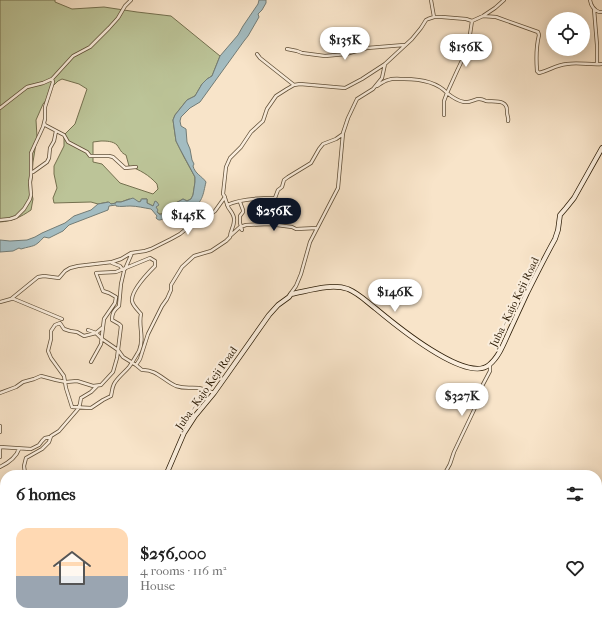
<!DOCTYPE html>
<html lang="en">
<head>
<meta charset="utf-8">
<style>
  body { margin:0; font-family:"IM FELL French Canon",serif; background:#f2f2f2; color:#222; height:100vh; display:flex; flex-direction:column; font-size:15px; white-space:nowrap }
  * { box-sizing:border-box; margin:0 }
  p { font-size:13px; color:#767676 }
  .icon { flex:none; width:22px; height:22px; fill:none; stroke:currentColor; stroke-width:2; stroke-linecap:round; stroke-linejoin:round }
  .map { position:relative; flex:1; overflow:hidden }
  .details { position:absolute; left:0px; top:470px; width:602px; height:156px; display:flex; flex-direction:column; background:#fff; border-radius:16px 16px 0 0; box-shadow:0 2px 10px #0003 }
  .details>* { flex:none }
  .fabs { position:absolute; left:546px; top:12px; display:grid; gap:8px }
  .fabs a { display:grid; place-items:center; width:44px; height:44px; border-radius:50%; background:#fff; box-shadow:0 2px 10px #0003; font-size:20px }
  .price { position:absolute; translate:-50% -34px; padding:0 9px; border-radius:14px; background:#fff; color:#222; font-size:13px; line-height:26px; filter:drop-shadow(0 1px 2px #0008) }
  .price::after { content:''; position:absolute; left:50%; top:24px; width:12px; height:9px; margin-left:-6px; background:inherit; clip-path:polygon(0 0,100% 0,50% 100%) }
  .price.current { background:#111827; color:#fff }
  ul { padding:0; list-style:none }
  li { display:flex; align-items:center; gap:12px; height:100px; padding:0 16px }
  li+li { border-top:1px solid #e0e0e0 }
  li span { display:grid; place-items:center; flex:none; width:112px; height:80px; border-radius:12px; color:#555 }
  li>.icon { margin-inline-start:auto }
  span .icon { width:48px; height:48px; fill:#fffc; stroke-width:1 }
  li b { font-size:17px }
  h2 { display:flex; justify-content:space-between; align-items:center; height:48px; padding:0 16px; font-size:17px }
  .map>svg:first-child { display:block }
</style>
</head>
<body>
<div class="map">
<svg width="602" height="626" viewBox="0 0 602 626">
  <rect width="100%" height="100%" fill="#f8e4c9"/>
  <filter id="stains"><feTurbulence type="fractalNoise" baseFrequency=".005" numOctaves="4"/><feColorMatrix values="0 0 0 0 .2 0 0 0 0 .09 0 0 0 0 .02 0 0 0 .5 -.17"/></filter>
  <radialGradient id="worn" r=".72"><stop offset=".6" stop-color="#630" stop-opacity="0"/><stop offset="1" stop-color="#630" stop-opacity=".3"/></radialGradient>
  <path fill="#bcc498" stroke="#74704f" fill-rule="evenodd" d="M0 0H55V2L72 9 104 7 137 12 171 16 220 56 212 76 207 79 202 84 195 96 187 100 175 115 173 120 176 141 184 157 195 177V182L193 195 191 199 187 201 183 199C178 202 174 203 170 207 166 211 165 214 159 214 156 211 156 207 154 204L153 206 147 203V199H142L141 201 139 202 129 199 121 202H116V203L111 204 108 202 98 204 91 202 54 203 53 198 57 188 54 174V166L64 146V135L75 124 87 89 79 84 62 79 58 81 52 87 48 98 43 104 36 120 37 137 33 162 31 190 33 199 31 210C21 217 12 221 0 222ZM101 141C106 141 113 141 117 145 120 149 121 153 126 155L129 166C140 170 149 175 157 184L158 189 153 194 120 183 102 164 93 162V142Z"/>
  <path fill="#a3bcc1" stroke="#737c76" d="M259 0H266V3L262 10 258 14 259 17 248 36 244 41 200 102 190 108 181 117 180 121 181 126 186 129 187 142 190 149 192 160 194 164 193 166C195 174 202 176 206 182 203 194 203 205 188 209L185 205H180L179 207 178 215 170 218 165 214 163 215V219C160 220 159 221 156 218L157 216 152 210 151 209C144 208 137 206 130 206 125 206 121 207 116 206V205L109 206 108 210 69 225 63 231 49 238 44 237C34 248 34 245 21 249L19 248 13 251 0 252V240L10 241 27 240 35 237 42 233 65 223 74 216 91 210 98 204 109 202 111 204 116 203V202H121L133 198 139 202 141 201V199H147V203L153 206 155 201 157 202 159 205 156 207 158 210 157 212 159 214 161 215 165 213V211H166V210L167 206H171L183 199 187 201 191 199 193 195 195 182V177L180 149 176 141 173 120 175 115 187 100 195 96 202 84 207 79 212 76 220 56 238 35 243 26 258 4Z"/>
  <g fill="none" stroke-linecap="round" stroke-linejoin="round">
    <g stroke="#5f4e37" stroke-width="4">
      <path id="street" d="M431 0 434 17
        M590 0C591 6 594 10 599 12H602
        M594 9 597 45V64
        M483 16 496 17 538 32 539 35C536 47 536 58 537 71L539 73C550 70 556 65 567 64 578 62 590 65 602 64
        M287 49 297 51 302 53 325 56 346 54 367 48 404 45
        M257 54 260 58 294 85 300 84 345 88 362 79 385 64 412 39 421 28 426 20 428 19 434 17H442L466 19 472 21 483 16 495 8 504 0
        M377 86C380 84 384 81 388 80 393 78 399 79 404 79 419 79 436 81 447 93L457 71 466 52 469 41 472 21
        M0 108 27 87 43 83 52 79 73 56 90 47 109 28 118 18 125 6 131 0
        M444 115V101L447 93C452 97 458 101 464 102 470 103 475 99 479 99 482 99 484 100 486 101 495 102 508 99 507 112 507 116 509 118 508 121
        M44 123 45 125 64 135 68 142 87 152 90 156H109L113 157 125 168 136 167
        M33 172 47 162 49 158 50 148 54 141 56 131
        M227 205C240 199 261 198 275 198L278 190 282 187 284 180 288 177 311 163 319 149 323 144 336 139 343 134
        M0 220 10 219 16 217 24 209 30 199 31 195 30 182 31 176V153L43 127 45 119V107L53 82 52 79
        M240 227 242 230 240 223V216L243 212V210L240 202
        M230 236 240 227 246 225 269 224 292 227 296 229 317 228
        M150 258 155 261V266C148 273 131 291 132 301 133 306 138 310 141 314 138 327 145 337 139 351 136 356 132 363 129 367 124 373 118 377 114 384 112 388 112 392 111 396L103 400 91 408 72 407 66 388 64 376 51 358 48 351 51 339V331L55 325 60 323 64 329 70 331 77 332 84 336 96 333 103 327 104 319 115 303 116 297 109 293 103 291 96 273 116 272Z
        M112 263 120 266 124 271 121 284 119 306C114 310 112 313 112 320L119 324 121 326 118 350 123 357 136 365
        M125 269 132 253
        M291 293 296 286 301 274 310 242 338 188 343 133 348 118 357 99 373 89 382 78 385 64
        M11 299 38 277 44 276 59 278 65 271 70 268 78 266 112 262 121 259 131 253 145 251 151 249 171 239 180 234 191 225 197 224 202 221 215 211 225 197 223 194 226 167 230 158 241 147 251 132 263 121 267 109 276 96 287 89 294 85
        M0 302 11 299H14L62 319
        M91 362 101 344 103 327
        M0 393 16 387 23 382 34 379 41 376 56 380 66 382 77 381 93 386 101 385 113 372 117 358 118 350 102 339 96 333 88 330
        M214 393C209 391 204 389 199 388 190 387 185 389 176 386 164 381 156 369 142 370L136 365 140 359 148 334 162 306 167 299 171 290V285L182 267 194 256 211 251 226 241 230 237C230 231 234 227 234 221 235 215 231 212 228 207 227 204 226 201 225 198
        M0 426V432
        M0 447 31 449 39 445 42 441 45 438 50 437
        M0 448V457
        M0 467C8 463 16 458 19 449
        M24 475 25 473 24 466 26 458 42 449 49 442 51 436 59 431 78 409 80 404 81 398 91 392 97 386
        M444 475 450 464 454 452 474 410 477 401 480 390 490 371V365
        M351 626 353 621"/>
    </g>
    <g stroke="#2c1c06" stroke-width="5.5">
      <path id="secondary" d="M166 475 184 433 195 416 214 393 269 315 278 305 289 297 291 294C308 291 331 283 348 289 358 293 366 301 375 308 393 323 466 384 489 365 499 357 504 343 509 332 515 319 521 306 527 293 536 275 545 257 555 239L558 230 560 215 566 208 574 198 602 148
        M40 626 47 621"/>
    </g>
    <use href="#street" stroke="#faeddc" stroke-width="2.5"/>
    <use href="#secondary" stroke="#faeddc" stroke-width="4"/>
  </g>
  <g text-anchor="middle" stroke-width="4" stroke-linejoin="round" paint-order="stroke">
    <g font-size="11" fill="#2c1c06" stroke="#faeddc">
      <text transform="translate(514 302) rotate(-64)" y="4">Juba - Kajo Keji Road</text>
      <text transform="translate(206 388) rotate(-55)" y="4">Juba - Kajo Keji Road</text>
    </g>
  </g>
  <rect width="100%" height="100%" filter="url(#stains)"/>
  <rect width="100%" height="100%" fill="url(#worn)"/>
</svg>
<div class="fabs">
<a><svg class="icon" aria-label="locate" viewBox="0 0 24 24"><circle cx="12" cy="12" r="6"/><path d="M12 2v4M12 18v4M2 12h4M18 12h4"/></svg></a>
</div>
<b class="price" style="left:345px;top:61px">$135K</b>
<b class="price" style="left:466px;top:68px">$156K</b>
<b class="price current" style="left:274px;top:232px">$256K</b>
<b class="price" style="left:188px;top:236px">$145K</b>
<b class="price" style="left:395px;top:313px">$146K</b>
<b class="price" style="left:462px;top:417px">$327K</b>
<section class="details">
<h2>6 homes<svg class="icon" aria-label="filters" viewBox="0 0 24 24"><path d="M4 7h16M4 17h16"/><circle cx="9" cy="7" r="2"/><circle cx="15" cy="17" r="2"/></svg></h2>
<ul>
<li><span style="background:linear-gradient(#ffd9b3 60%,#9aa5b1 0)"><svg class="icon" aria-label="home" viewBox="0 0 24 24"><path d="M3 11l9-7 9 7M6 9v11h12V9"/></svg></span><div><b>$256,000</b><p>4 rooms · 116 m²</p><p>House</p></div><svg class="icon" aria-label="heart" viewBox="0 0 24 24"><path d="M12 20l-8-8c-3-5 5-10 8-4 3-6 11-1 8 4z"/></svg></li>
</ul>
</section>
</div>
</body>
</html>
